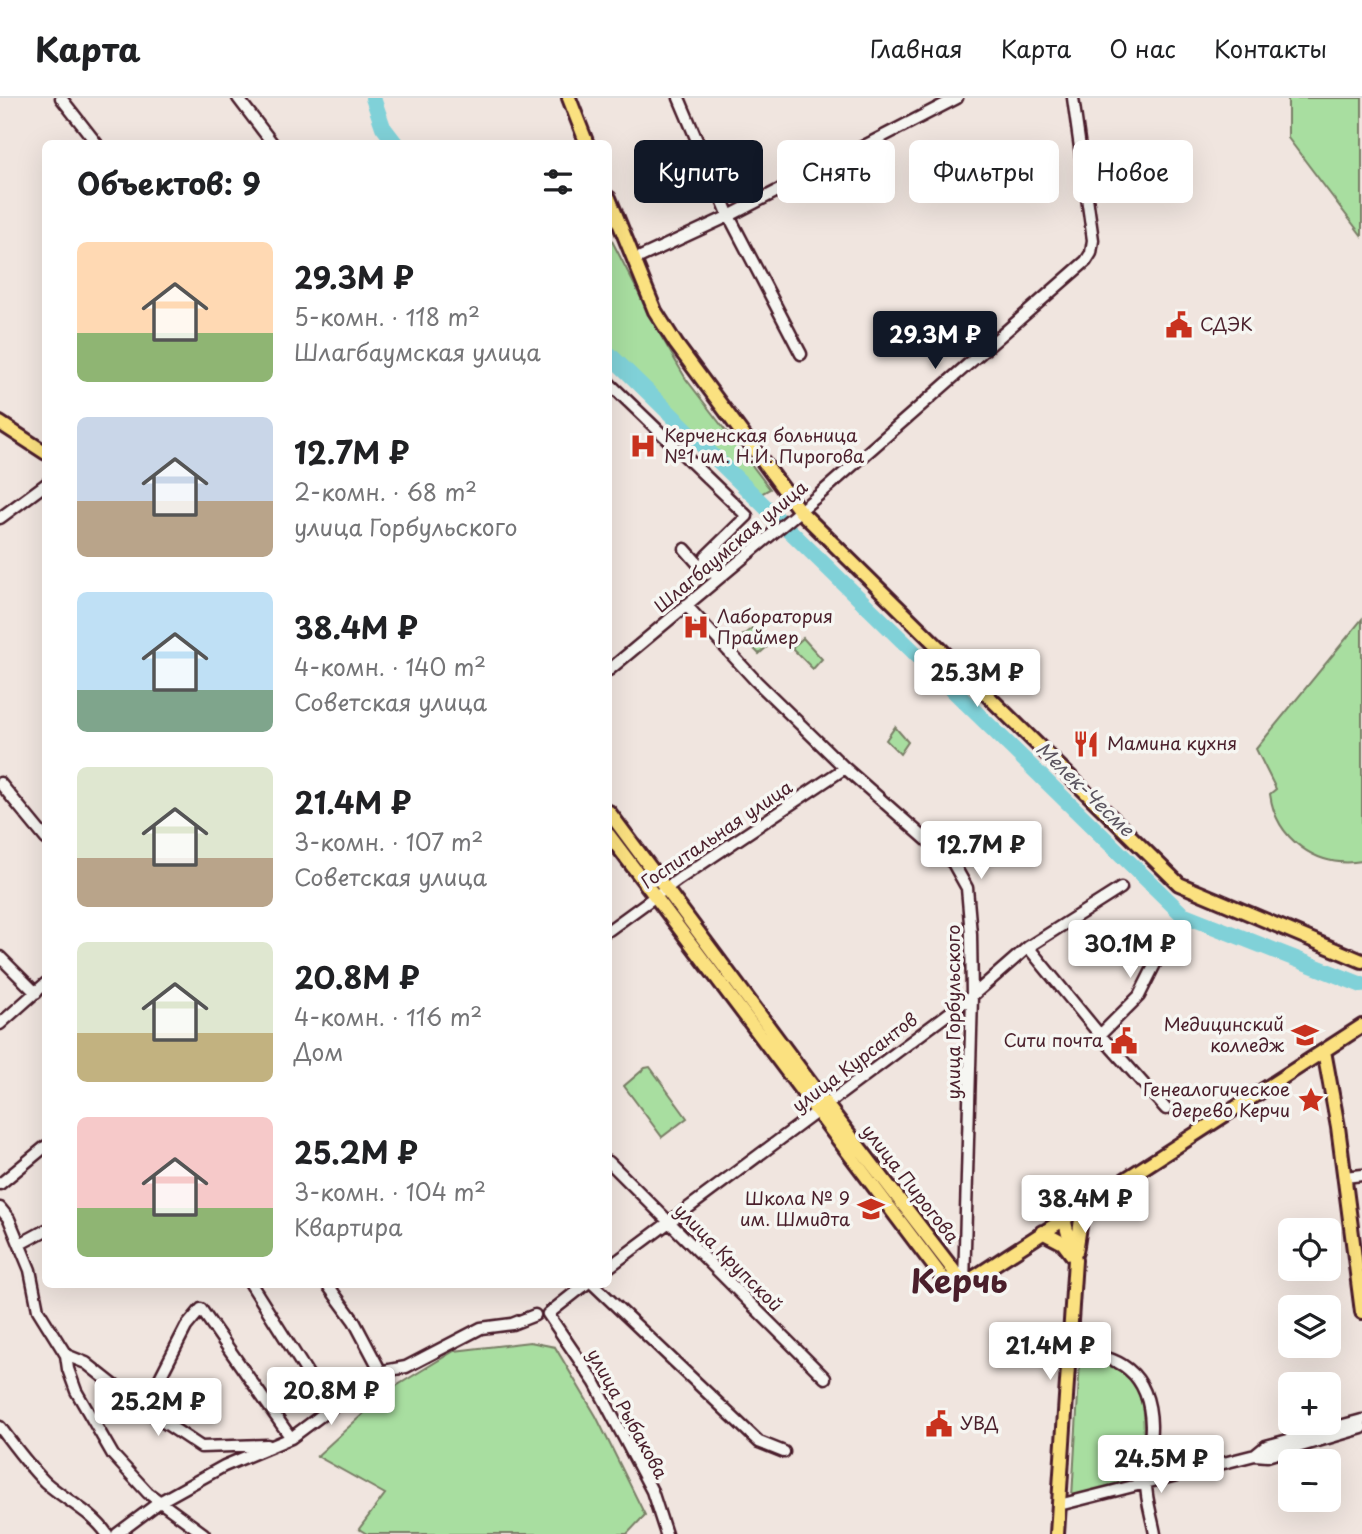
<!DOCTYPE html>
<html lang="ru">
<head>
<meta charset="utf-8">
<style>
  body { margin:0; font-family:"Playpen Sans",sans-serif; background:#f2f2f2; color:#202124; height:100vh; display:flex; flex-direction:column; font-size:26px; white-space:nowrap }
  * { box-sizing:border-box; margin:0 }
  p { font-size:23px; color:#757577 }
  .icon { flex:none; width:38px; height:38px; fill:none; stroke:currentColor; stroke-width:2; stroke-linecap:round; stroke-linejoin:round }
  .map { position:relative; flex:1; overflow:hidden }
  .details { position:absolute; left:42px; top:42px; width:570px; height:1148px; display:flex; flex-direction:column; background:#fff; border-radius:10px; box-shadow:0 7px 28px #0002 }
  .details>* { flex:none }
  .guide { position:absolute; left:634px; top:42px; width:623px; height:63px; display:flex; gap:14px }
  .tools { position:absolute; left:1278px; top:1120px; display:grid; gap:14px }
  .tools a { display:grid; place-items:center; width:63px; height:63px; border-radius:10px; background:#fff; box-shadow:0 7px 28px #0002; font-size:35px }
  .price { position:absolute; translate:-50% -60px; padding:0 16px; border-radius:7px; background:#fff; color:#222; font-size:23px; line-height:46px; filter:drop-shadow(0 2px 4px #0008) }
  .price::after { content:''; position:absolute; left:50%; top:42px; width:21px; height:16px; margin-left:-10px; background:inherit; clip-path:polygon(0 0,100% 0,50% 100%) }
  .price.on { background:#111827; color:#fff }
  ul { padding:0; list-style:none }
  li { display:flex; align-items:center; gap:21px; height:175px; padding:0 35px }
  li span { display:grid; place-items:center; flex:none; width:196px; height:140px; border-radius:10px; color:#555 }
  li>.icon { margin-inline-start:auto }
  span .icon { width:84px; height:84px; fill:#fffc; stroke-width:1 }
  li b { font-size:30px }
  h2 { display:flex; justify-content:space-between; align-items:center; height:84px; padding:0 35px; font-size:30px }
  .tag { padding:0 24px; border-radius:10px; background:#fff; box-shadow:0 7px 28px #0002; font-size:24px; line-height:63px }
  .tag.on { background:#111827; color:#fff }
  header { display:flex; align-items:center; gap:42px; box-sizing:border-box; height:98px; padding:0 35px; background:#fff; border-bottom:2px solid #e0e0e0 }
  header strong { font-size:33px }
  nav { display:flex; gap:38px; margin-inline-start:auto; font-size:24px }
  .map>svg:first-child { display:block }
</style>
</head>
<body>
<header>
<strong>Карта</strong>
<nav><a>Главная</a><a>Карта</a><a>О нас</a><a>Контакты</a></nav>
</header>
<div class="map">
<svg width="1362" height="1436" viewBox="0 0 1362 1436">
  <rect width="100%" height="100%" fill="#f0e5df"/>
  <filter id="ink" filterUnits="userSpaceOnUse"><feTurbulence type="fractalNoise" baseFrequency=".0143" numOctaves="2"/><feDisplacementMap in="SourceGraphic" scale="14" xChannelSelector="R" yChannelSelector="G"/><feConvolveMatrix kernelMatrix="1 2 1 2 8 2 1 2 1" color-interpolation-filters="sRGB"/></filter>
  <g filter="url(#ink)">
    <path fill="#a8dea0" stroke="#797e66" stroke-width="2" d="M1288 0H1362V138L1288 40Z
      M609 137 657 231 686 281 770 391 759 397 609 249Z
      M1362 521V763C1317 771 1276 741 1270 696L1276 691 1256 651Z
      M752 530 768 548 759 556 742 538Z
      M803 540 822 561 813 571 792 550Z
      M895 629 908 644 900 656 886 642Z
      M650 969 687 1020 662 1039 624 988 645 970Z
      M530 1244 555 1249 596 1318 645 1417 627 1436H367L359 1431 385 1396 317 1358 388 1293 454 1253Z
      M1094 1262C1158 1271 1143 1336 1140 1382L1072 1399 1080 1263Z"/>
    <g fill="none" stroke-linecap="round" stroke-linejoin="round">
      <path stroke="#80d1d8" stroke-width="16" d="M373 0 383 29 396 46
        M609 256 1182 816 1362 887"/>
      <g stroke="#4a1f2b" stroke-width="15">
        <path id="minor" d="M61 0 97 46
          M238 0 273 46
          M679 0 729 118 801 256
          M634 162 729 118 957 0
          M609 285 747 418 706 458 705 467 719 480
          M0 420 46 386
          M685 451 707 476
          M686 507 756 583 845 670 953 765 967 790 971 836 972 898 964 1186
          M609 572 820 396 1086 163 1091 155 1093 142 1073 0
          M0 685 46 741
          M609 832 679 781 845 670
          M1028 849 1100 937 1166 1011
          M0 859 36 895
          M0 926 46 885
          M1100 937 1139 898 1171 834
          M609 1064 825 1280
          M1345 1079 1362 1077
          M0 1086 46 1048
          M0 1110 9 1121 30 1172 38 1212 66 1257 68 1271 76 1293 113 1357 148 1395 204 1436
          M20 1146 46 1132
          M609 1169 972 898 1028 849 1121 790
          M251 1186 330 1311
          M327 1186 354 1223 381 1274
          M586 1186 548 1216 595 1285 652 1393 666 1436
          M593 1186 759 1344 784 1354
          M1069 1256C1119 1254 1150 1275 1151 1328 1151 1346 1146 1364 1146 1382 1145 1399 1152 1419 1155 1436
          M66 1257 86 1265 144 1311 201 1349 267 1347
          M144 1311 186 1229 201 1211 291 1340
          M0 1329C14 1348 28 1367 45 1384 65 1402 92 1414 107 1436
          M1255 1357 1266 1348 1362 1322
          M1059 1407 1255 1357 1267 1358 1362 1330
          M117 1436 161 1403 224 1368 291 1340 330 1311 367 1276 406 1269 481 1230 512 1226 535 1217"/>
      </g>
      <g stroke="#4a1f2b" stroke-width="18">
        <path id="major" d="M569 0 587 46
          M609 100 655 213 676 246 799 412 1179 786 1362 863
          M0 325 46 355
          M609 714 826 1006 964 1186
          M609 737 942 1179 951 1184 964 1186
          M1324 953 1338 1029 1362 1214
          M1042 1134 1063 1145 1072 1157
          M1076 1154 1083 1109
          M964 1186 1362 928
          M1057 1436 1075 1162 1064 1121"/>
      </g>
      <use href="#minor" stroke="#f6f6f2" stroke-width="10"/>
      <use href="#major" stroke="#fbe180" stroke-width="12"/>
    </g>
  </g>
  <defs>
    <g id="civic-bare" transform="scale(2.1)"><path d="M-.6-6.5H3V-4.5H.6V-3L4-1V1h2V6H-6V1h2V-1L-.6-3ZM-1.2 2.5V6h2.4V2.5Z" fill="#c8321e" stroke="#f6f6f2" stroke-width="2.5" paint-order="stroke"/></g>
    <g id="hospital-bare" transform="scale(2.1)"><path d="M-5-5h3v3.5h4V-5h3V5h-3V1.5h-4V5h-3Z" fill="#c8321e" stroke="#f6f6f2" stroke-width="2.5" paint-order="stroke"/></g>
    <g id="restaurant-bare" transform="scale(2.1)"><path d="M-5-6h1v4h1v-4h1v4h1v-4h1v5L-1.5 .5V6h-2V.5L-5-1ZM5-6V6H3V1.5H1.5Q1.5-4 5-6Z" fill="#c8321e" stroke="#f6f6f2" stroke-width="2.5" paint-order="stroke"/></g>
    <g id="university-bare" transform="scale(2.1)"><path d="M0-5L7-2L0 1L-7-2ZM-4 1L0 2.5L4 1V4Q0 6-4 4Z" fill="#c8321e" stroke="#f6f6f2" stroke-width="2.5" paint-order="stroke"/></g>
    <g id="sight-bare" transform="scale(2.1)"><path d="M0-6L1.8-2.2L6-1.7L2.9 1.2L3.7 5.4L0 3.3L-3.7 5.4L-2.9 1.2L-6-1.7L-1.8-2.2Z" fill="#c8321e" stroke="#f6f6f2" stroke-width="2.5" paint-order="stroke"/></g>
    <g id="school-bare" transform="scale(2.1)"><path d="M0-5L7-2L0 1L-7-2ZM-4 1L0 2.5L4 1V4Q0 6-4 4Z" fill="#c8321e" stroke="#f6f6f2" stroke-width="2.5" paint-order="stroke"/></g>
  </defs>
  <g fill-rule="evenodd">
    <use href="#civic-bare" x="1179" y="227"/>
    <use href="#hospital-bare" x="643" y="348"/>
    <use href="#hospital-bare" x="696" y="529"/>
    <use href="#restaurant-bare" x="1086" y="646"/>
    <use href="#university-bare" x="1305" y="937"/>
    <use href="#civic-bare" x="1124" y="943"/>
    <use href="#sight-bare" x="1311" y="1002"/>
    <use href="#school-bare" x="871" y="1111"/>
    <use href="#civic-bare" x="939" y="1326"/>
  </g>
  <g text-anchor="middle" stroke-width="7" stroke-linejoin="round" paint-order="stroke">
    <g font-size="18" fill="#4a1f2b" stroke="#f6f6f2" text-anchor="start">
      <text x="1200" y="233">СДЭК</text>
      <text x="664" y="344">Керченская больница<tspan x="664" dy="21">№1 им. Н.И. Пирогова</tspan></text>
      <text x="717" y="525">Лаборатория<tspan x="717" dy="21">Праймер</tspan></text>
      <text x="1107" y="652">Мамина кухня</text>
      <text x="1284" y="933" text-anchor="end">Медицинский<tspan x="1284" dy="21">колледж</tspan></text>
      <text x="1103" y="949" text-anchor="end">Сити почта</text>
      <text x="1290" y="998" text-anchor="end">Генеалогическое<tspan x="1290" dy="21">дерево Керчи</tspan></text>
      <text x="850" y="1107" text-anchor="end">Школа № 9<tspan x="850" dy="21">им. Шмидта</tspan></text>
      <text x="960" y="1332">УВД</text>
    </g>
    <g font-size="18" fill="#4a1f2b" stroke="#f6f6f2">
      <text transform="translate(731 449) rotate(-40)" y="6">Шлагбаумская улица</text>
      <text transform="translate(717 737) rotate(-34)" y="6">Госпитальная улица</text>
      <text transform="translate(954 914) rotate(-90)" y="6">улица Горбульского</text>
      <text transform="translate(855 965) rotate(-37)" y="6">улица Курсантов</text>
      <text transform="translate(910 1086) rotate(52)" y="6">улица Пирогова</text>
      <text transform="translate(728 1160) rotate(45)" y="6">улица Крупской</text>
      <text transform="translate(627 1316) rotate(61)" y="6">улица Рыбакова</text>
    </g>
    <g font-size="19" font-style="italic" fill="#5a545f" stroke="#f6f6f2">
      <text transform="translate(1085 691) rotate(44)" y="7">Мелек-Чесме</text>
    </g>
    <g font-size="32" font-weight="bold" fill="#4a1f2b" stroke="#f6f6f2">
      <text x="959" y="1195">Керчь</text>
    </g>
  </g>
</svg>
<div class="tools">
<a><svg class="icon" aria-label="locate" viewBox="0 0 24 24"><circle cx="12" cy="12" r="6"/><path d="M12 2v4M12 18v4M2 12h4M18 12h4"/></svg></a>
<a><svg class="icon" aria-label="layers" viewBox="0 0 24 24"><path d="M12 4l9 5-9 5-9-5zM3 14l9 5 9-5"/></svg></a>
<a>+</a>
<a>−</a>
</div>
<b class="price on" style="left:935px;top:273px">29.3M ₽</b>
<b class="price" style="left:977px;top:611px">25.3M ₽</b>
<b class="price" style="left:981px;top:783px">12.7M ₽</b>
<b class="price" style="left:1130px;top:882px">30.1M ₽</b>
<b class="price" style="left:1085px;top:1137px">38.4M ₽</b>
<b class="price" style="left:1050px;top:1284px">21.4M ₽</b>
<b class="price" style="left:331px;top:1329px">20.8M ₽</b>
<b class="price" style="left:158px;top:1340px">25.2M ₽</b>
<b class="price" style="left:1161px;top:1397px">24.5M ₽</b>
<div class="guide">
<a class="tag on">Купить</a>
<a class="tag">Снять</a>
<a class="tag">Фильтры</a>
<a class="tag">Новое</a>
</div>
<section class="details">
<h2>Объектов: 9<svg class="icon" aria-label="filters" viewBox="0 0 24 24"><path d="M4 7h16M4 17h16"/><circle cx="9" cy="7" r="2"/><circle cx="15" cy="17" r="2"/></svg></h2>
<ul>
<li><span style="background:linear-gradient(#ffd9b3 65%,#8fb573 0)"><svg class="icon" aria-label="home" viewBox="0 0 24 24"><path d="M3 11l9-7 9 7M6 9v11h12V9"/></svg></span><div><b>29.3M ₽</b><p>5-комн. · 118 m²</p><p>Шлагбаумская улица</p></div></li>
<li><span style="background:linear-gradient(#c9d6e8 60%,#b9a48a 0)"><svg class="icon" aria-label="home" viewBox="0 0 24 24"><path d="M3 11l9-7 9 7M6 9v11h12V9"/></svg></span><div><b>12.7M ₽</b><p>2-комн. · 68 m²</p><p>улица Горбульского</p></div></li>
<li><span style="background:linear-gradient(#bfe0f5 70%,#7fa58c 0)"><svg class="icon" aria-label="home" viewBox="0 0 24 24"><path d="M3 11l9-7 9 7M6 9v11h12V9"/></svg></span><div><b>38.4M ₽</b><p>4-комн. · 140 m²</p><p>Советская улица</p></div></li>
<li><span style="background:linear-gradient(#dfe7d0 65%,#b9a48a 0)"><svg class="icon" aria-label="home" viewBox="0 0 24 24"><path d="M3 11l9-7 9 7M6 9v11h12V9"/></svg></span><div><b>21.4M ₽</b><p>3-комн. · 107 m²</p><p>Советская улица</p></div></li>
<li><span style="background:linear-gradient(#dfe7d0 65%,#c2b280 0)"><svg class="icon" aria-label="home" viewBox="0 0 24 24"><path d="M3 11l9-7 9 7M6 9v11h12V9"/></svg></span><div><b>20.8M ₽</b><p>4-комн. · 116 m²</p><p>Дом</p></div></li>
<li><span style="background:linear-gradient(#f6c9c9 65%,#8fb573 0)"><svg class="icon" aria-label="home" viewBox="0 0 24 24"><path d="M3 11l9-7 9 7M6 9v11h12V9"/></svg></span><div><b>25.2M ₽</b><p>3-комн. · 104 m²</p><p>Квартира</p></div></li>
</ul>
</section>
</div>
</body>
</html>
